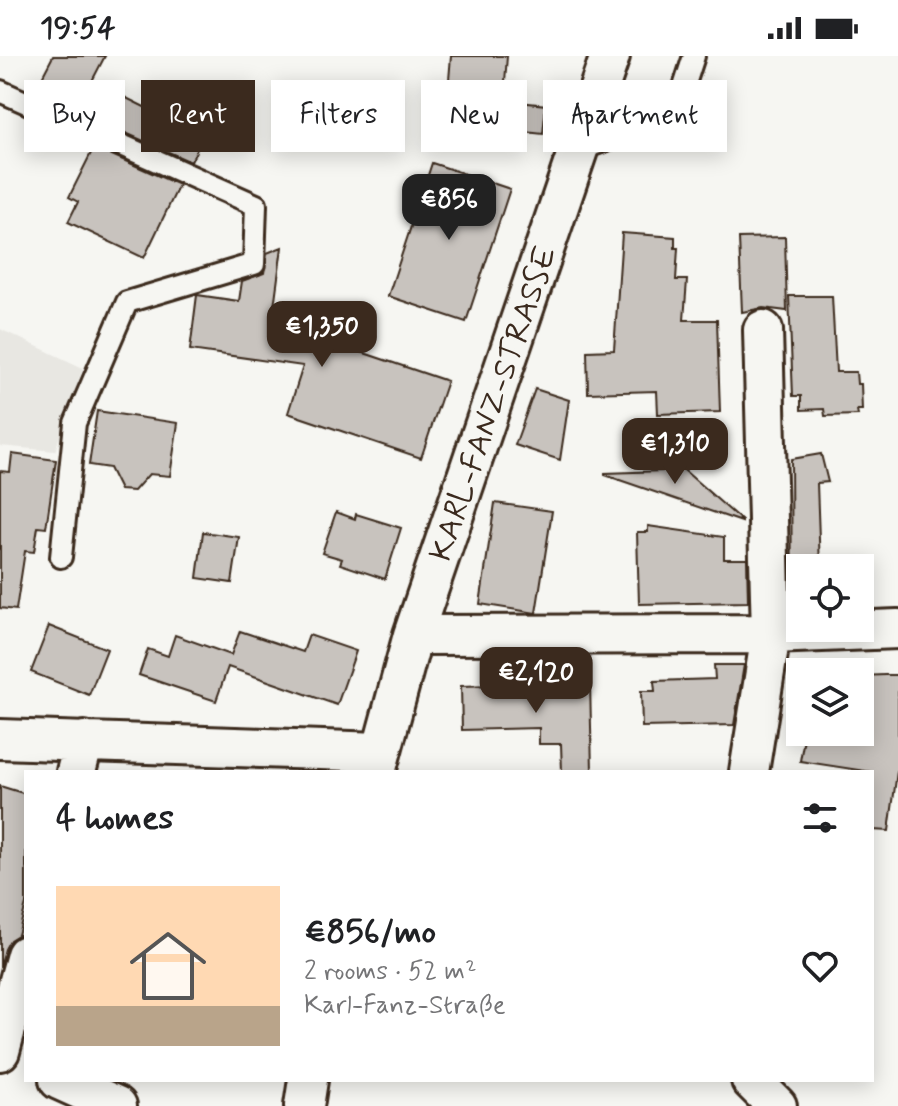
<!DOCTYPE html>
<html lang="en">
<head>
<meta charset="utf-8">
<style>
  body { margin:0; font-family:Mynerve,sans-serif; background:#f6f6f6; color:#202124; height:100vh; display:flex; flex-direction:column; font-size:30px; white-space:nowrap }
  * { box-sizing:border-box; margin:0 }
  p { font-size:26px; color:#757577 }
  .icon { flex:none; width:44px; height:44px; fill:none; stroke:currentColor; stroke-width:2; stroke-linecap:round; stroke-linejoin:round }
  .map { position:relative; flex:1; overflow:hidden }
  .drawer { position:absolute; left:24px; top:714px; width:850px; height:312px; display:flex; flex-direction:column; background:#fff; border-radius:0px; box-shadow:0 4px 20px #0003 }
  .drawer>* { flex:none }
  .top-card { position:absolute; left:24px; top:24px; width:850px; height:72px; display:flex; gap:16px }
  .tools { position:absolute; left:786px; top:498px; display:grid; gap:16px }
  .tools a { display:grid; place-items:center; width:88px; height:88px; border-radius:0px; background:#fff; box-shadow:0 4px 20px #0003; font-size:40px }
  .price { position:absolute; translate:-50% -68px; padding:0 18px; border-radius:16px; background:#3b2a1e; color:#fff; font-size:26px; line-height:52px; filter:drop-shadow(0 2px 4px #0008) }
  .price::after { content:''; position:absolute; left:50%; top:48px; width:24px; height:18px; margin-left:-12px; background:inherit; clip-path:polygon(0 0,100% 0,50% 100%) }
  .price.current { background:#222; color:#fff }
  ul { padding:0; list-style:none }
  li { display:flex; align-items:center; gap:24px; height:200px; padding:0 32px }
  li span { display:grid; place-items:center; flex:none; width:224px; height:160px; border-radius:0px; color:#555 }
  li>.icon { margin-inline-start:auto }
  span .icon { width:96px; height:96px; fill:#fffc; stroke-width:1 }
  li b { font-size:34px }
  h2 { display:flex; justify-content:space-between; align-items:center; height:96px; padding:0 32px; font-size:34px }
  .tag { padding:0 28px; border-radius:0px; background:#fff; box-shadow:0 4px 20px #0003; font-size:28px; line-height:72px }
  .tag.current { background:#3b2a1e; color:#fff }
  .status { display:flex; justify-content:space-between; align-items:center; height:56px; padding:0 40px; background:#fff; direction:ltr }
  .status svg { height:22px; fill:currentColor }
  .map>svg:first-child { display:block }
</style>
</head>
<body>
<div class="status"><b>19:54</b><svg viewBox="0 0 49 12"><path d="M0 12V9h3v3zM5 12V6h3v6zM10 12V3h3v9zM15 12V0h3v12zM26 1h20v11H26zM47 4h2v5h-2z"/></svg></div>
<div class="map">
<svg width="898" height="1050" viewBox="0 0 898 1050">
  <rect width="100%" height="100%" fill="#f6f6f2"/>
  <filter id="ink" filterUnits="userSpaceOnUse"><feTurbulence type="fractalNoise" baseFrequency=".0125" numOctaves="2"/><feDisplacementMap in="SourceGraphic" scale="16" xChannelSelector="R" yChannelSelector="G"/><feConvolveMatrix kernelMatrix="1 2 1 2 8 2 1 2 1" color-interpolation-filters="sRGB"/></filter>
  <g filter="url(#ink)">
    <path fill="#e8e7e2" d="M0 273 83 312 55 395 0 390Z"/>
    <path fill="#c8c3be" stroke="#3b2a1e" stroke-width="2" d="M53 0H105L92 25 203 80 191 106 85 59 77 53 80 47 39 27Z
      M451 0H507L502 65 446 60Z
      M510 45 546 49 543 78 508 74Z
      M94 91 179 129 144 202 68 166 78 146 69 141Z
      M432 107 510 133 466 266 388 240Z
      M622 177 675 181V192H678L676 224H687L684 264H717L720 356 658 358 657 335 588 337 587 295 614 294Z
      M785 181 787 255 763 252 742 256 739 182Z
      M282 191 272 266 447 325 421 402 288 357 303 310 190 294 197 239 239 245 242 225 264 217 267 197Z
      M789 240H832L836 316H856L857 328H861L862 354H857L858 359 825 360 824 353 801 354V340H793Z
      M535 333 569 344 560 404 515 389Z
      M97 355 178 367 170 420 149 418 134 435 120 434 109 412 89 409Z
      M661 394 742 465V466L605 419V417L662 415Z
      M12 398 56 404 46 472 38 471 34 496 25 495 16 554 0 552V415L10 416Z
      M821 398 828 426 817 427 820 512H800V545H792L791 403Z
      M495 447 552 455 536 557 480 548Z
      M336 456 355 463 356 458 401 472 385 523 340 508 342 503 322 497Z
      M648 470 724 481V503H747L748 546 639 548 637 476H648Z
      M203 476 239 481 232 527 197 522Z
      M49 570 107 593 89 639 31 616Z
      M240 575 303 596 309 579 356 595 337 649 228 611 216 645 139 619 148 593 168 600 175 579 231 599Z
      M714 609H744L734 669 642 671 641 635H655L654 625 715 623Z
      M885 619H898V708L889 775 872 774V716L800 705 805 676H860V620Z
      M590 626 592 716H562L561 688H539V672L462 674 461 630Z
      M0 730 26 738V848L18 879 10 884 5 893 0 911Z"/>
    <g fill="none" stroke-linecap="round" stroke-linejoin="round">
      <g stroke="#3b2a1e" stroke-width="26">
        <path id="service" d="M0 35 256 149 254 208 127 246 75 367 61 501
          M579 94 675 59 694 0"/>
      </g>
      <g stroke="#3b2a1e" stroke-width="44">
        <path id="minor" d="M413 579 771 578 898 573
          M0 683 380 696
          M76 716 84 685
          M376 716 413 579 610 0
          M749 716 771 578 763 274
          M0 995 26 899
          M59 1024 117 1050
          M751 1024 777 1050
          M304 1050 308 1024"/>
      </g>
      <use href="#service" stroke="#f6f6f2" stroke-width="20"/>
      <use href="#minor" stroke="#f6f6f2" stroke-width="38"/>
    </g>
  </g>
  <g text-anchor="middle" stroke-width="7" stroke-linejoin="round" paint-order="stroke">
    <g font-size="32" fill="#3b2a1e" stroke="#f6f6f2">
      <text transform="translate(492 347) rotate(-71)" y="11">KARL-FANZ-STRASSE</text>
    </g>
  </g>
</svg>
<div class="tools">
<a><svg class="icon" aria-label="locate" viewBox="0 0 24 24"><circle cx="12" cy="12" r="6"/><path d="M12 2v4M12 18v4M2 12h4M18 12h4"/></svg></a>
<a><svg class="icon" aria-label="layers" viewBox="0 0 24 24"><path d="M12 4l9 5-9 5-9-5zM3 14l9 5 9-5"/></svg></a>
</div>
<b class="price current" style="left:449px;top:186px">€856</b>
<b class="price" style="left:322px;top:313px">€1,350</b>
<b class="price" style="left:675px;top:430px">€1,310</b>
<b class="price" style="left:536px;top:659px">€2,120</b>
<div class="top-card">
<a class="tag">Buy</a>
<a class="tag current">Rent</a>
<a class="tag">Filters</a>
<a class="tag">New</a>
<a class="tag">Apartment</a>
</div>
<section class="drawer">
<h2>4 homes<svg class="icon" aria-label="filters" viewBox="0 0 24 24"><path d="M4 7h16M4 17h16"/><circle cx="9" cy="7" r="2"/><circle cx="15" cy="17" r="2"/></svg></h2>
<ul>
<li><span style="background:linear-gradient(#ffd9b3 75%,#b9a48a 0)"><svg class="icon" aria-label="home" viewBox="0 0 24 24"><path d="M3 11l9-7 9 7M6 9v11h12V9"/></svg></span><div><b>€856/mo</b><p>2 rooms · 52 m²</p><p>Karl-Fanz-Straße</p></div><svg class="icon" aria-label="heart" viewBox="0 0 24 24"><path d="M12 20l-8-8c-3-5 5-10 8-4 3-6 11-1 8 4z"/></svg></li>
</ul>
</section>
</div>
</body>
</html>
